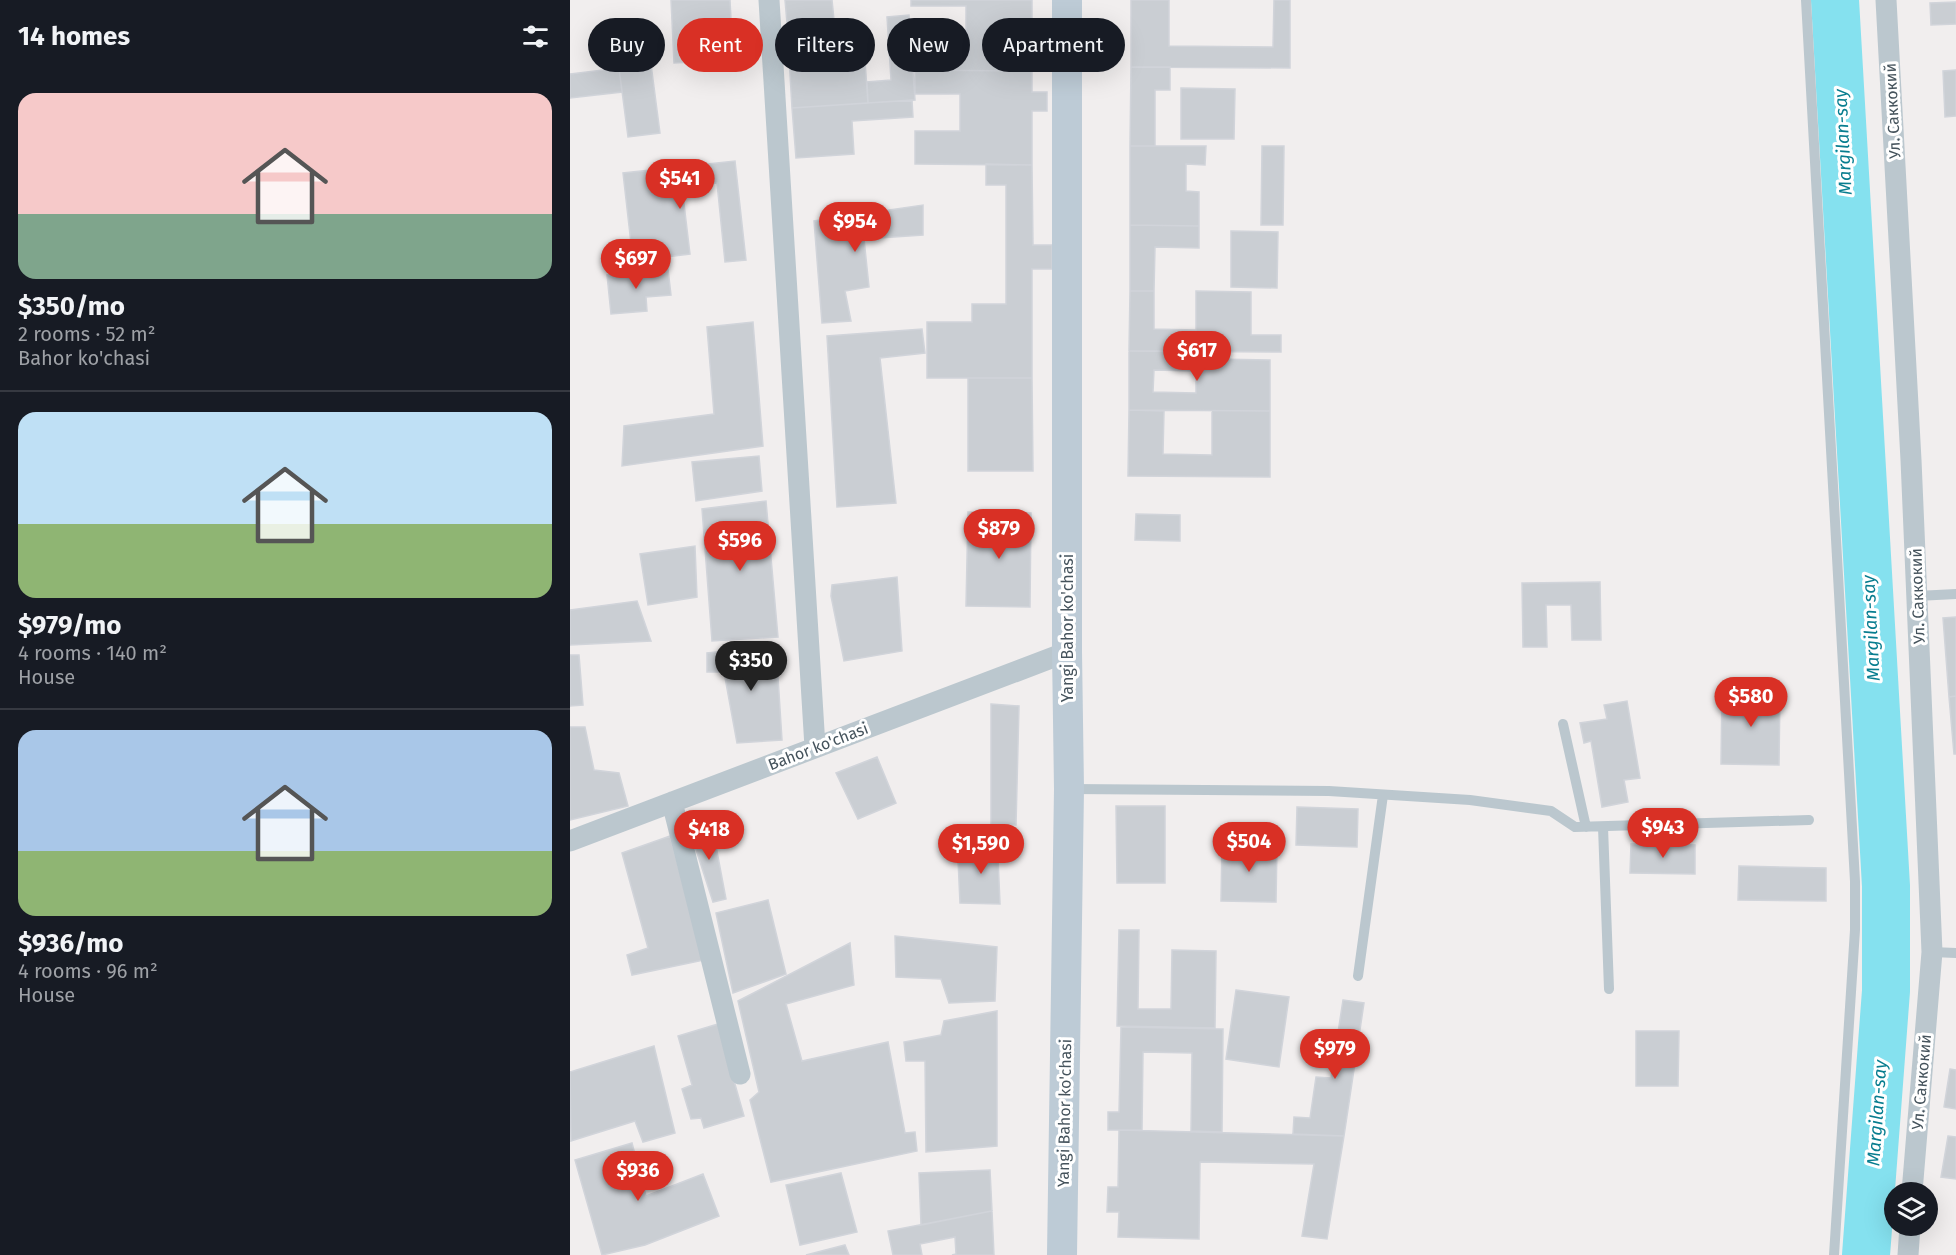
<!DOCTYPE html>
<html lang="en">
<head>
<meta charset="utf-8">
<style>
  body { margin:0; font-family:"Fira Sans",sans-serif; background:#20242c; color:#f1f3f6; height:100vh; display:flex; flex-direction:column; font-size:22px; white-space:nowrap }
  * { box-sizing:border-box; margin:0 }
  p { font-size:20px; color:#9ea1a6 }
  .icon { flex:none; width:33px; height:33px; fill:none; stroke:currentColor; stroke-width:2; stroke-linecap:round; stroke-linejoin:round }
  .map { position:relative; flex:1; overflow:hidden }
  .sheet { display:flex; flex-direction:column; background:#171b24; width:570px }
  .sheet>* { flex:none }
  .top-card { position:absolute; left:18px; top:18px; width:570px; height:54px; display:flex; gap:12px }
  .fabs { position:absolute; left:1314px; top:1182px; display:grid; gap:12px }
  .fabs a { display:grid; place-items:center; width:54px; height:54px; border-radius:50%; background:#171b24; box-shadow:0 6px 24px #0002; font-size:30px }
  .price { position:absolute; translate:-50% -51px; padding:0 14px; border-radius:21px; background:#d93025; color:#fff; font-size:20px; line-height:39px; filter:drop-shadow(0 2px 3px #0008) }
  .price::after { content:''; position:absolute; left:50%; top:36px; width:18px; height:14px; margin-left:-9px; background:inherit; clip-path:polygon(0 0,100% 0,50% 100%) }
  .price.current { background:#222; color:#fff }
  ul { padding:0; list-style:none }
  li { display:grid; align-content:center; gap:12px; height:318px; padding:0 18px }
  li+li { border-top:2px solid #363941 }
  li span { display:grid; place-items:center; height:186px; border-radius:18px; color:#555 }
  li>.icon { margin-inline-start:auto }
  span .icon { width:108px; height:108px; fill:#fffc; stroke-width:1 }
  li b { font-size:26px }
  h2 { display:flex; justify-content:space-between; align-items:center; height:72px; padding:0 18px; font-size:26px }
  .tag { padding:0 21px; border-radius:27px; background:#171b24; box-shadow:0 6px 24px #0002; font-size:21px; line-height:54px }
  .tag.current { background:#d93025; color:#fff }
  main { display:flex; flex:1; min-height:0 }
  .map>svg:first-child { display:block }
</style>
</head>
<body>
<main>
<section class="sheet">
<h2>14 homes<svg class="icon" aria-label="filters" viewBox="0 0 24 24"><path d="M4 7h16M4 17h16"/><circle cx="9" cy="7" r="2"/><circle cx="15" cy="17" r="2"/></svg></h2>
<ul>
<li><span style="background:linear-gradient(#f6c9c9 65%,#7fa58c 0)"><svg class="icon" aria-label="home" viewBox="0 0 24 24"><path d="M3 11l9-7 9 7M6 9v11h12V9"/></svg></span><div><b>$350/mo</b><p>2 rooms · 52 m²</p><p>Bahor ko'chasi</p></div></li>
<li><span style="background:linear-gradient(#bfe0f5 60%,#8fb573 0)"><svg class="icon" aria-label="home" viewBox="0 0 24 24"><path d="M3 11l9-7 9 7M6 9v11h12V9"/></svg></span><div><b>$979/mo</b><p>4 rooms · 140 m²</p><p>House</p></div></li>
<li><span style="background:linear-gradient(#a9c7e8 65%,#8fb573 0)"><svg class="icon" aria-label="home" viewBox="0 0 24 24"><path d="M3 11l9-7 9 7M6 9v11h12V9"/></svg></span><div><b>$936/mo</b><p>4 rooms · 96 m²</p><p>House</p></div></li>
</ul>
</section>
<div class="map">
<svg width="1386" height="1255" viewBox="0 0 1386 1255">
  <rect width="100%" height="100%" fill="#f1eeee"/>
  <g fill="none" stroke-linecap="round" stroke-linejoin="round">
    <path stroke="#85e1ef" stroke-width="48" d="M1265 0 1316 886V991L1296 1255"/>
  </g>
  <path fill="#caced3" stroke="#d1d4da" stroke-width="1.5" fill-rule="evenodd" d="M101 0H160L163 60 104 63Z
    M215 0H262L264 20 217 23Z
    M341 0H462V71L345 70V48H396V6H341Z
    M561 0H599V46L703 47 704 0H720V68L561 67Z
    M1386 2V24L1361 25 1360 3Z
    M339 15 345 100 298 103 297 82 321 80 317 17Z
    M261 20 263 63 295 61 298 103 222 108 217 23Z
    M81 64 90 133 58 137 49 68Z
    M561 67H600V90H585V146H560Z
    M49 68 52 92 0 98V74Z
    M345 70 462 71V92H477V111H462V165L345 164V131H390V94H345Z
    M1386 70V116L1375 117 1373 71Z
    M611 88 665 89 664 139H611Z
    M342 100 343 117 282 121 284 154 226 158 222 108Z
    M560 146H636L635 165 616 164V191L629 192V226L560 225Z
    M692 146H714L713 225H691Z
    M165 161 176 260 155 262 147 183 112 187 120 254 63 261 53 173Z
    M416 164 462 165 463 245H482V269H462V378H357V322H402V304H436V185H416Z
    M353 205V235L294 239 299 287 275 291 281 321 252 323 244 221Z
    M560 225 629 226V248L585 247 584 291H560Z
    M661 231 708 232 707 288 661 287Z
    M98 269 101 295 76 297 77 311 41 314 37 275Z
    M560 291H584V329L626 330V291L681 292V335H711V352L559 351Z
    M183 322 193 446 52 466 54 426 144 414 137 327Z
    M352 329 355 353 310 358 326 503 267 507 257 336Z
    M559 351H644V359L700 360V411L559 410ZM584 370 626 371V393L583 392Z
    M398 378H462L463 471H398Z
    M559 410 594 411 593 454 642 455V411H700V477L558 476Z
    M189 456 192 491 126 501 122 462Z
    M196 501 208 637 142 641 132 509Z
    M398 512 461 513 460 607 396 606Z
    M566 514 610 515V541L565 540Z
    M125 546 127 597 78 605 70 554Z
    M327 577 332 651 274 661 261 596 262 585Z
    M1030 582 1031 640H1002L1001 605H976L977 647H953L952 583Z
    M67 601 81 641 0 645V610Z
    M1386 617V696L1379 697 1373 618Z
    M206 646 212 740 167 743 154 672H137V653Z
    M0 655H9L13 705 0 706Z
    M1152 690 1210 691 1209 765 1151 764Z
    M1386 696V754H1384L1379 697Z
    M1057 701 1070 778 1054 780 1058 802 1032 807 1021 741 1014 743 1010 723 1037 719 1034 705Z
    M421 704 449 706 446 825 421 824Z
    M0 727H15L24 770 49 773 58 806 0 820Z
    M307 757 326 803 288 819 266 773Z
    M546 806H595V883H547Z
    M727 807 788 809 787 847 726 845Z
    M142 825 156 899 143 902 120 831Z
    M427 834 430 904 390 903 388 859 414 854 413 836Z
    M100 836 134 960 62 975 57 955 78 948 52 853Z
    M652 844 707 845 706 902 651 901Z
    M1061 844 1125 845V874L1060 873Z
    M1169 866 1256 868V901L1168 900Z
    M198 900 216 974 163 993 146 913Z
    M549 930H569L568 1009H601L602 950 646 951 645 1028 547 1026Z
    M325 936 427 947 425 1001 379 1003 371 979 326 977Z
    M280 943 284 985 216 1004 232 1061 318 1042 335 1133 345 1132 347 1151 201 1182 180 1100 189 1092 168 1001Z
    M666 990 719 997 709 1067 656 1059Z
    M773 1000 794 1003 774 1136 723 1134 724 1117 740 1118 746 1077 761 1078Z
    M427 1011V1146L356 1152 355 1061H336L334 1042 371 1035 374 1021Z
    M148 1024 174 1116 134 1128 131 1118 121 1119 112 1089 122 1085 108 1036Z
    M551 1027 653 1029 652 1132 621 1131 622 1053 573 1052 572 1130H538V1112H549Z
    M1066 1031H1109L1108 1086H1066Z
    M84 1046 105 1133 73 1142 65 1121 1 1141 0 1072Z
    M1380 1069 1386 1070V1109L1374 1107Z
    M549 1130 774 1136 757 1239 732 1236 744 1164 630 1162 629 1239 548 1237 549 1212H537L538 1187H548Z
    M1378 1136 1386 1137V1179L1371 1177Z
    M62 1143 76 1196 133 1174 149 1216 75 1245 32 1255 5 1160Z
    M420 1170 422 1211 351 1225 349 1173Z
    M271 1173 287 1232 230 1245 216 1185Z
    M422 1211 424 1255H382L386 1254 385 1237 350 1244 352 1255H323L318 1231Z
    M275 1245 279 1255H236Z"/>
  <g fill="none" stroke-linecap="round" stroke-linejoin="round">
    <path stroke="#bbc7ce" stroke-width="10" d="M1236 0 1285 881V930L1264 1255
      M1347 596 1386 594
      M993 724 1016 827
      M501 789 759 791 900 800 981 811 1005 827 1239 820
      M1033 827 1039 989
      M1362 952 1386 953
      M788 976 813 795"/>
    <path stroke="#bbc7ce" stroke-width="21" d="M199 0 245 747
      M1316 0 1341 460 1362 952 1342 1192
      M102 802 170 1074
      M0 841 497 652
      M1338 1255 1340 1226"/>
    <path stroke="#bdcbd6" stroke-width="30" d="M492 1255 499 789 497 652V0"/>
  </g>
  <g text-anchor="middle" stroke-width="6" stroke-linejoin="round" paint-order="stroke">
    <g font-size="16" fill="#45535c" stroke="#fff">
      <text transform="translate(1322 111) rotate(-93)" y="6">Ул. Саккокий</text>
      <text transform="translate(1347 596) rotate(-92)" y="6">Ул. Саккокий</text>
      <text transform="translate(497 628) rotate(-90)" y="6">Yangi Bahor ko'chasi</text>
      <text transform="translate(248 746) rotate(-21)" y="6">Bahor ko'chasi</text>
      <text transform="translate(1351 1082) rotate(-85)" y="6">Ул. Саккокий</text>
      <text transform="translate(494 1113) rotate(-89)" y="6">Yangi Bahor ko'chasi</text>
    </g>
    <g font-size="18" font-style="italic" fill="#087d8f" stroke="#fff">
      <text transform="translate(1273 142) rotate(-93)" y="6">Margilan-say</text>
      <text transform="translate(1301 628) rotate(-93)" y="6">Margilan-say</text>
      <text transform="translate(1307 1113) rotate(-86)" y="6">Margilan-say</text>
    </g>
  </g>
</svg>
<div class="fabs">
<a><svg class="icon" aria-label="layers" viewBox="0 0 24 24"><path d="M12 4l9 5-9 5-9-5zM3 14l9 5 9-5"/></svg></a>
</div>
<b class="price" style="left:110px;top:210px">$541</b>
<b class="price" style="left:285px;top:253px">$954</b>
<b class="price" style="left:66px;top:290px">$697</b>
<b class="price" style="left:627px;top:382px">$617</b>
<b class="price" style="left:429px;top:560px">$879</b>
<b class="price" style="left:170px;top:572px">$596</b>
<b class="price current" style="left:181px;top:692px">$350</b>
<b class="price" style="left:1181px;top:728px">$580</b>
<b class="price" style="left:1093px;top:859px">$943</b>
<b class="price" style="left:139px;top:861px">$418</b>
<b class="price" style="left:679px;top:873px">$504</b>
<b class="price" style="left:411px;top:875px">$1,590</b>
<b class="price" style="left:765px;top:1080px">$979</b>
<b class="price" style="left:68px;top:1202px">$936</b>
<div class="top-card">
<a class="tag">Buy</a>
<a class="tag current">Rent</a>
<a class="tag">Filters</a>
<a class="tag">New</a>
<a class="tag">Apartment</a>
</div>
</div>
</main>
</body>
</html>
